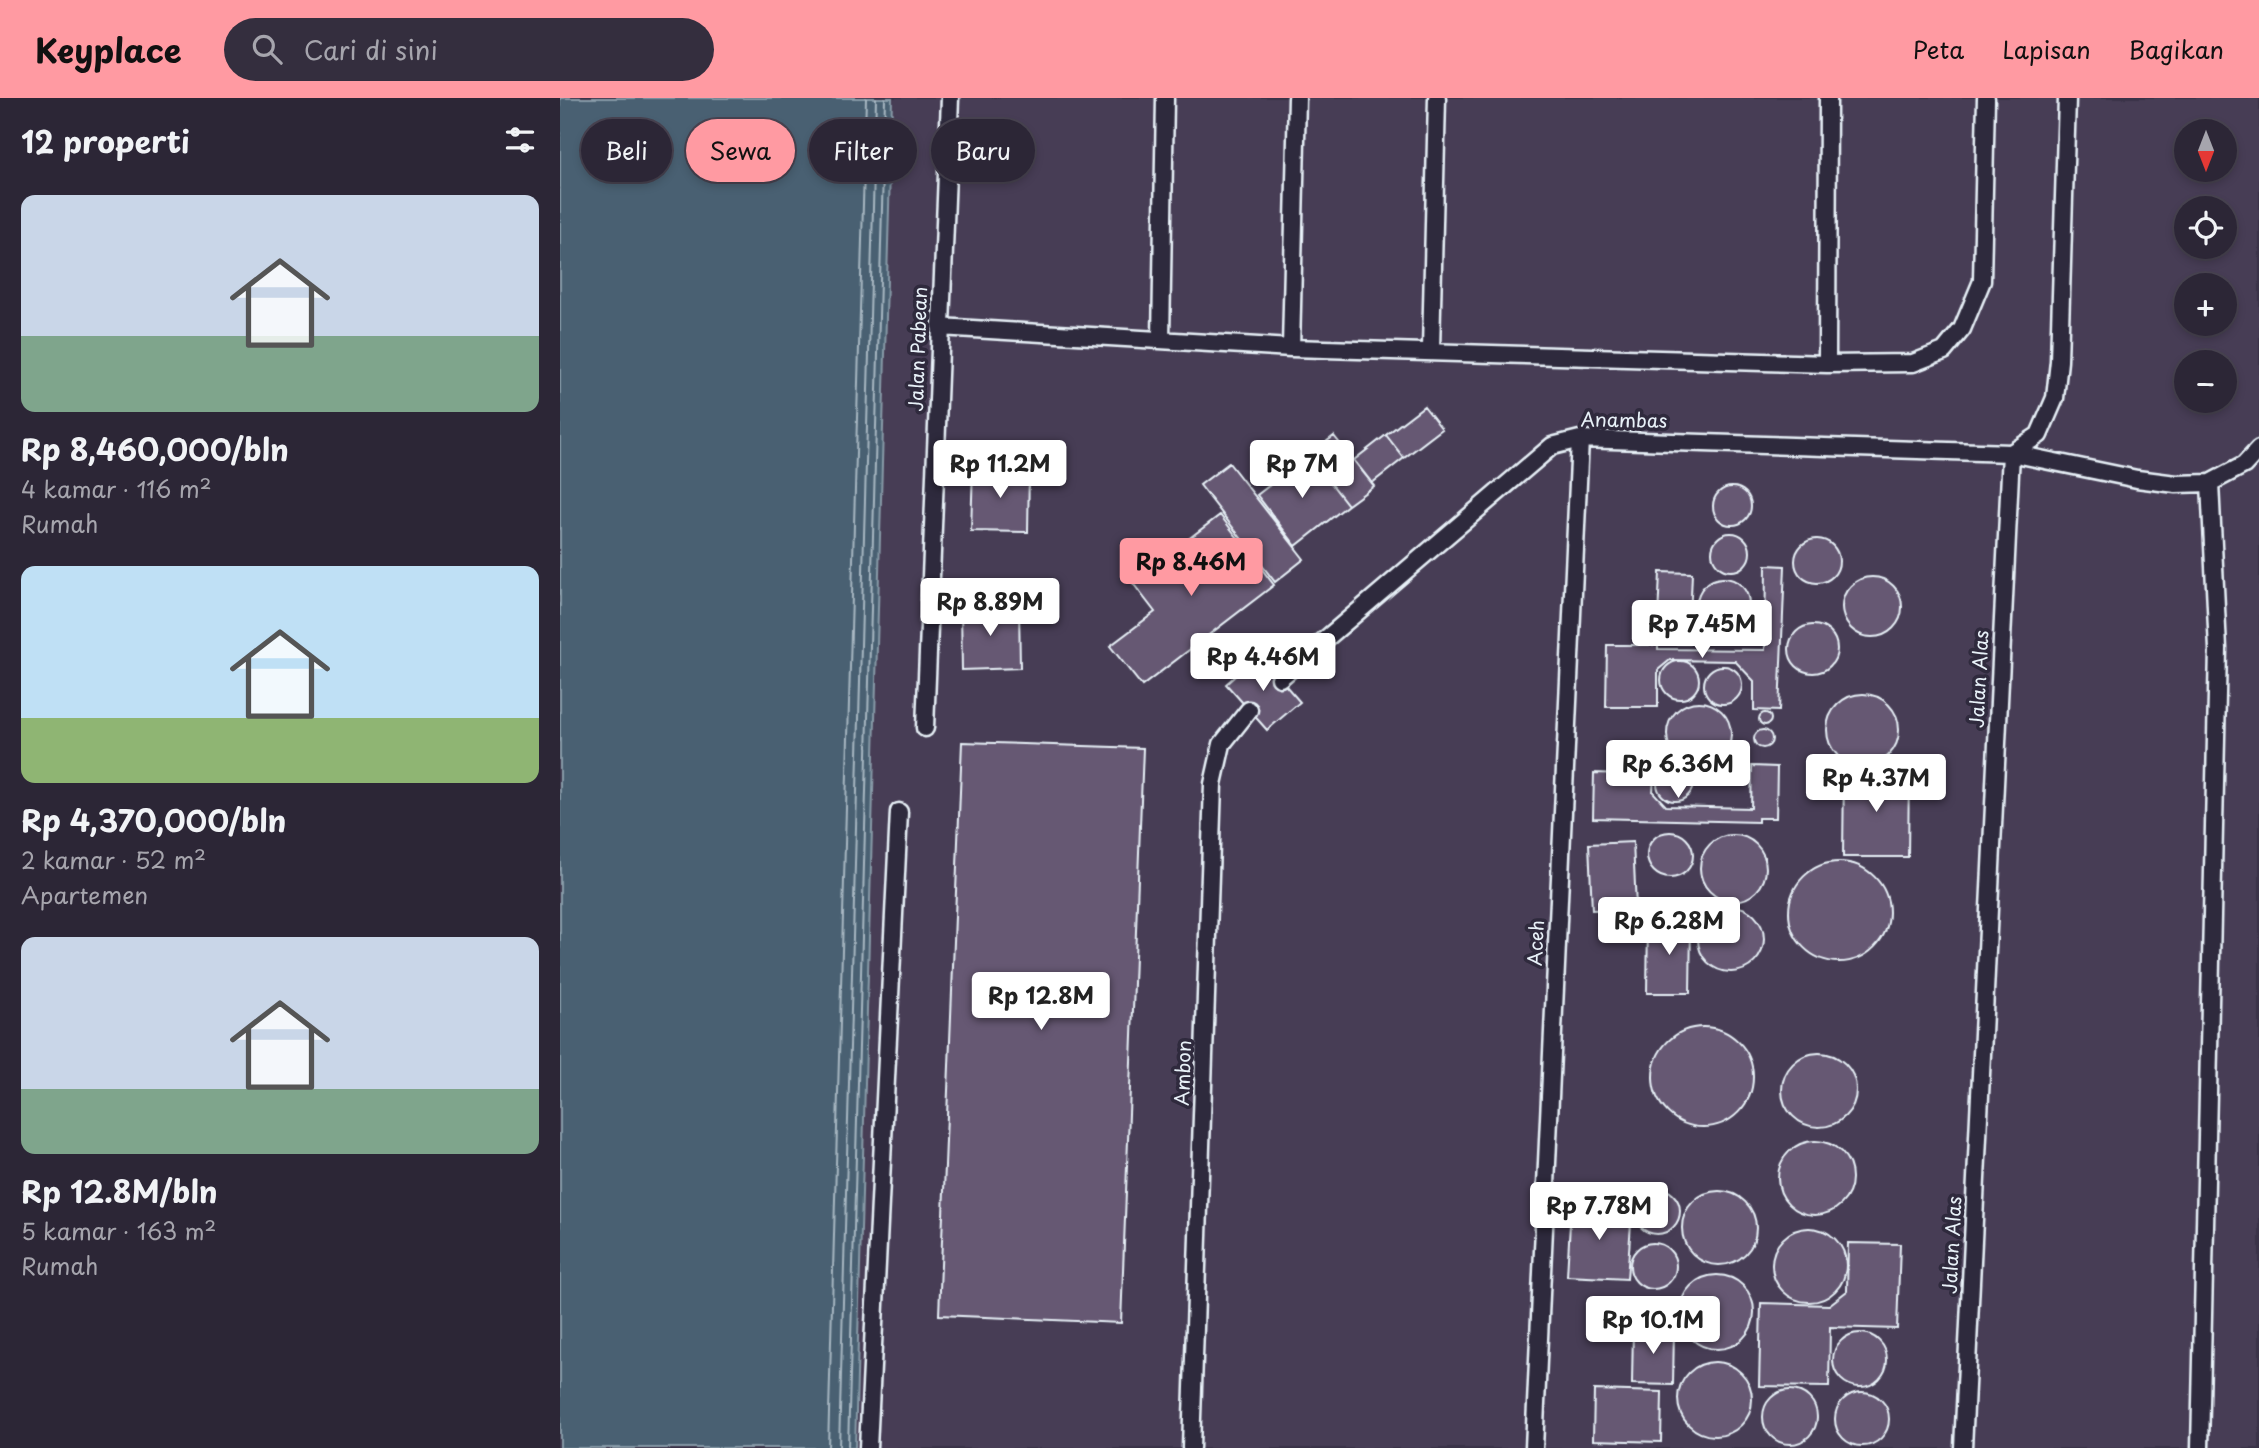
<!DOCTYPE html>
<html lang="id">
<head>
<meta charset="utf-8">
<style>
  body { margin:0; font-family:"Playpen Sans",sans-serif; background:#342e3e; color:#f1f3f6; height:100vh; display:flex; flex-direction:column; font-size:26px; white-space:nowrap }
  * { box-sizing:border-box; margin:0 }
  p { font-size:23px; color:#a6a5ad }
  .icon { flex:none; width:38px; height:38px; fill:none; stroke:currentColor; stroke-width:2; stroke-linecap:round; stroke-linejoin:round }
  .map { position:relative; flex:1; overflow:hidden }
  .panel { display:flex; flex-direction:column; background:#2c2636; width:560px }
  .panel>* { flex:none }
  .top-card { position:absolute; left:21px; top:21px; width:665px; height:63px; display:flex; gap:14px }
  .needle { width:46px; rotate:180deg }
  .buttons { position:absolute; left:1614px; top:21px; display:grid; gap:14px }
  .buttons a { display:grid; place-items:center; width:63px; height:63px; border-radius:50%; background:#2c2636; box-shadow:0 4px 10px #0003,0 0 0 2px #484351; font-size:35px }
  .price { position:absolute; translate:-50% -60px; padding:0 16px; border-radius:7px; background:#fff; color:#222; font-size:23px; line-height:46px; filter:drop-shadow(0 2px 4px #0008) }
  .price::after { content:''; position:absolute; left:50%; top:42px; width:21px; height:16px; margin-left:-10px; background:inherit; clip-path:polygon(0 0,100% 0,50% 100%) }
  .price.active { background:#ff9aa2; color:#111 }
  ul { padding:0; list-style:none }
  li { display:grid; align-content:center; gap:14px; height:371px; padding:0 21px }
  li span { display:grid; place-items:center; height:217px; border-radius:14px; color:#555 }
  li>.icon { margin-inline-start:auto }
  span .icon { width:126px; height:126px; fill:#fffc; stroke-width:1 }
  li b { font-size:30px }
  h2 { display:flex; justify-content:space-between; align-items:center; height:84px; padding:0 21px; font-size:30px }
  .tag { padding:0 24px; border-radius:32px; background:#2c2636; box-shadow:0 4px 10px #0003,0 0 0 2px #484351; font-size:24px; line-height:63px }
  .tag.active { background:#ff9aa2; color:#111 }
  header { display:flex; align-items:center; gap:42px; box-sizing:border-box; height:98px; padding:0 35px; background:#ff9aa2; color:#111 }
  header strong { font-size:33px }
  nav { display:flex; gap:38px; margin-inline-start:auto; font-size:24px }
  .search { width:490px; height:63px; background:#342e3e; display:flex; align-items:center; gap:18px; box-sizing:border-box; padding:0 24px; border-radius:38px; color:#a6a5ad; font-size:26px }
  main { display:flex; flex:1; min-height:0 }
  .map>svg:first-child { display:block }
</style>
</head>
<body>
<header>
<strong>Keyplace</strong>
<div class="search"><svg class="icon" aria-label="search" viewBox="0 0 24 24"><circle cx="10" cy="10" r="6"/><path d="M15 15l6 6"/></svg>Cari di sini</div>
<nav><a>Peta</a><a>Lapisan</a><a>Bagikan</a></nav>
</header>
<main>
<section class="panel">
<h2>12 properti<svg class="icon" aria-label="filters" viewBox="0 0 24 24"><path d="M4 7h16M4 17h16"/><circle cx="9" cy="7" r="2"/><circle cx="15" cy="17" r="2"/></svg></h2>
<ul>
<li><span style="background:linear-gradient(#c9d6e8 65%,#7fa58c 0)"><svg class="icon" aria-label="home" viewBox="0 0 24 24"><path d="M3 11l9-7 9 7M6 9v11h12V9"/></svg></span><div><b>Rp 8,460,000/bln</b><p>4 kamar · 116 m²</p><p>Rumah</p></div></li>
<li><span style="background:linear-gradient(#bfe0f5 70%,#8fb573 0)"><svg class="icon" aria-label="home" viewBox="0 0 24 24"><path d="M3 11l9-7 9 7M6 9v11h12V9"/></svg></span><div><b>Rp 4,370,000/bln</b><p>2 kamar · 52 m²</p><p>Apartemen</p></div></li>
<li><span style="background:linear-gradient(#c9d6e8 70%,#7fa58c 0)"><svg class="icon" aria-label="home" viewBox="0 0 24 24"><path d="M3 11l9-7 9 7M6 9v11h12V9"/></svg></span><div><b>Rp 12.8M/bln</b><p>5 kamar · 163 m²</p><p>Rumah</p></div></li>
</ul>
</section>
<div class="map">
<svg width="1699" height="1350" viewBox="0 0 1699 1350">
  <rect width="100%" height="100%" fill="#3a3348"/>
  <filter id="ink" filterUnits="userSpaceOnUse"><feTurbulence type="fractalNoise" baseFrequency=".0143" numOctaves="2"/><feDisplacementMap in="SourceGraphic" scale="14" xChannelSelector="R" yChannelSelector="G"/><feConvolveMatrix kernelMatrix="1 2 1 2 8 2 1 2 1" color-interpolation-filters="sRGB"/></filter>
  <g filter="url(#ink)">
    <path fill="#473e55" fill-rule="evenodd" d="M332 0H1699V1350H295ZM1626 33H1664V72H1626ZM1626 110H1664V149H1626ZM1626 187H1664V226H1626ZM1626 264H1664V303H1626Z"/>
    <path fill="#486172" stroke="#889ba8" stroke-width="2" d="M0 0H332L295 1350H0Z"/>
    <g fill="none" stroke-linecap="round" stroke-linejoin="round">
      <path stroke="#a8b7c2" stroke-width="2" d="M268 1350 306 0
        M279 1350 316 0
        M288 1350 325 0"/>
    </g>
    <path fill="#665873" stroke="#e8f1f8" stroke-width="2" d="M864 308 882 331 844 360 826 337Z
      M826 337 844 360 812 385 794 362Z
      M774 338 814 388 788 407 749 357Z
      M749 357 788 407 736 448 697 397Z
      M669 365 744 461 715 484 640 387Z
      M413 369 469 370 468 434 411 433Z
      M1153 408a19 19 0 1 1 38 0a19 19 0 1 1-38 0Z
      M660 417 714 487 582 588 550 548 595 514 572 484Z
      M1152 454a19 19 0 1 1 38 0a19 19 0 1 1-38 0Z
      M1235 463a22 22 0 1 1 44 0a22 22 0 1 1-44 0Z
      M1206 467 1225 468 1219 613 1194 612V583L1175 563 1110 562 1098 572V609H1046L1047 547H1098V551L1205 552Z
      M1100 474 1132 475 1129 546 1097 545Z
      M1282 509a30 30 0 1 1 60 0a30 30 0 1 1-60 0Z
      M1137 506a26 26 0 1 1 52 0a26 26 0 1 1-52 0Z
      M459 508 460 570 402 572 401 509Z
      M1229 551a24 24 0 1 1 48 0a24 24 0 1 1-48 0Z
      M699 557 740 604 707 632 666 586Z
      M1101 582a19 19 0 1 1 38 0a19 19 0 1 1-38 0Z
      M1144 587a19 19 0 1 1 38 0a19 19 0 1 1-38 0Z
      M1267 632a36 36 0 1 1 72 0a36 36 0 1 1-72 0Z
      M1107 636a32 32 0 1 1 64 0a32 32 0 1 1-64 0Z
      M1199 621a6 6 0 1 1 12 0a6 6 0 1 1-12 0Z
      M1194 641a9 9 0 1 1 18 0a9 9 0 1 1-18 0Z
      M402 644 583 650 561 1225 379 1217Z
      M1097 685a18 18 0 1 1 36 0a18 18 0 1 1-36 0Z
      M1192 668 1217 669 1216 720H1198V724L1033 720 1034 675 1094 677 1093 694 1106 708 1191 710Z
      M1284 672H1349L1348 759H1283Z
      M1087 757a23 23 0 1 1 46 0a23 23 0 1 1-46 0Z
      M1140 770a33 33 0 1 1 66 0a33 33 0 1 1-66 0Z
      M1073 744 1076 810 1032 812 1029 746Z
      M1229 814a50 50 0 1 1 100 0a50 50 0 1 1-100 0Z
      M1138 841a33 33 0 1 1 66 0a33 33 0 1 1-66 0Z
      M1088 823H1131L1130 895H1087Z
      M1093 979a50 50 0 1 1 100 0a50 50 0 1 1-100 0Z
      M1222 992a37 37 0 1 1 74 0a37 37 0 1 1-74 0Z
      M1218 1080a37 37 0 1 1 74 0a37 37 0 1 1-74 0Z
      M1074 1113a23 23 0 1 1 46 0a23 23 0 1 1-46 0Z
      M1122 1130a37 37 0 1 1 74 0a37 37 0 1 1-74 0Z
      M1011 1108 1072 1111 1067 1181 1007 1178Z
      M1212 1167a37 37 0 1 1 74 0a37 37 0 1 1-74 0Z
      M1070 1168a23 23 0 1 1 46 0a23 23 0 1 1-46 0Z
      M1288 1145 1340 1146 1337 1231 1270 1229 1269 1289 1199 1288 1201 1205 1269 1207 1287 1193Z
      M1120 1214a37 37 0 1 1 74 0a37 37 0 1 1-74 0Z
      M1073 1230 1114 1231 1113 1287 1072 1286Z
      M1273 1262a27 27 0 1 1 54 0a27 27 0 1 1-54 0Z
      M1118 1301a37 37 0 1 1 74 0a37 37 0 1 1-74 0Z
      M1203 1319a27 27 0 1 1 54 0a27 27 0 1 1-54 0Z
      M1034 1292 1102 1294 1101 1344 1033 1342Z
      M1275 1321a27 27 0 1 1 54 0a27 27 0 1 1-54 0Z"/>
    <g fill="none" stroke-linecap="round" stroke-linejoin="round">
      <g stroke="#e8f1f8" stroke-width="21">
        <path id="service" d="M380 229 731 250 1267 266 1353 265 1384 253 1402 231 1422 183 1426 0
          M601 242 605 0
          M731 250 737 0
          M871 252 877 0
          M1267 266 1268 0
          M1650 385 1684 367 1699 351
          M720 580 992 348 1020 341 1451 355 1577 381 1616 386 1650 385 1658 551 1640 1350
          M365 630 390 0
          M308 1350 339 714
          M631 1350 653 686 662 646 689 612
          M974 1350 1020 341
          M1403 1350 1451 355 1479 337 1495 300 1499 263 1507 0"/>
      </g>
      <use href="#service" stroke="#2f2a3d" stroke-width="16"/>
    </g>
  </g>
  <g text-anchor="middle" stroke-width="7" stroke-linejoin="round" paint-order="stroke">
    <g font-size="19" fill="#e8f1f8" stroke="#2f2a3d">
      <text transform="translate(358 251) rotate(-88)" y="7">Jalan Pabean</text>
      <text transform="translate(1064 322) rotate(1)" y="7">Anambas</text>
      <text transform="translate(1419 581) rotate(-87)" y="7">Jalan Alas</text>
      <text transform="translate(976 845) rotate(-87)" y="7">Aceh</text>
      <text transform="translate(623 975) rotate(-88)" y="7">Ambon</text>
      <text transform="translate(1392 1147) rotate(-87)" y="7">Jalan Alas</text>
    </g>
  </g>
</svg>
<div class="buttons">
<a><svg class="needle" viewBox="-14 -14 28 28"><path d="M0-13l5 13h-10z" fill="#e53935"/><path d="M0 13l5-13h-10z" fill="#a6a5ad"/></svg></a>
<a><svg class="icon" aria-label="locate" viewBox="0 0 24 24"><circle cx="12" cy="12" r="6"/><path d="M12 2v4M12 18v4M2 12h4M18 12h4"/></svg></a>
<a>+</a>
<a>−</a>
</div>
<b class="price" style="left:440px;top:402px">Rp 11.2M</b>
<b class="price" style="left:742px;top:402px">Rp 7M</b>
<b class="price active" style="left:631px;top:500px">Rp 8.46M</b>
<b class="price" style="left:430px;top:540px">Rp 8.89M</b>
<b class="price" style="left:1142px;top:562px">Rp 7.45M</b>
<b class="price" style="left:703px;top:595px">Rp 4.46M</b>
<b class="price" style="left:1118px;top:702px">Rp 6.36M</b>
<b class="price" style="left:1316px;top:716px">Rp 4.37M</b>
<b class="price" style="left:1109px;top:859px">Rp 6.28M</b>
<b class="price" style="left:481px;top:934px">Rp 12.8M</b>
<b class="price" style="left:1039px;top:1144px">Rp 7.78M</b>
<b class="price" style="left:1093px;top:1258px">Rp 10.1M</b>
<div class="top-card">
<a class="tag">Beli</a>
<a class="tag active">Sewa</a>
<a class="tag">Filter</a>
<a class="tag">Baru</a>
</div>
</div>
</main>
</body>
</html>
